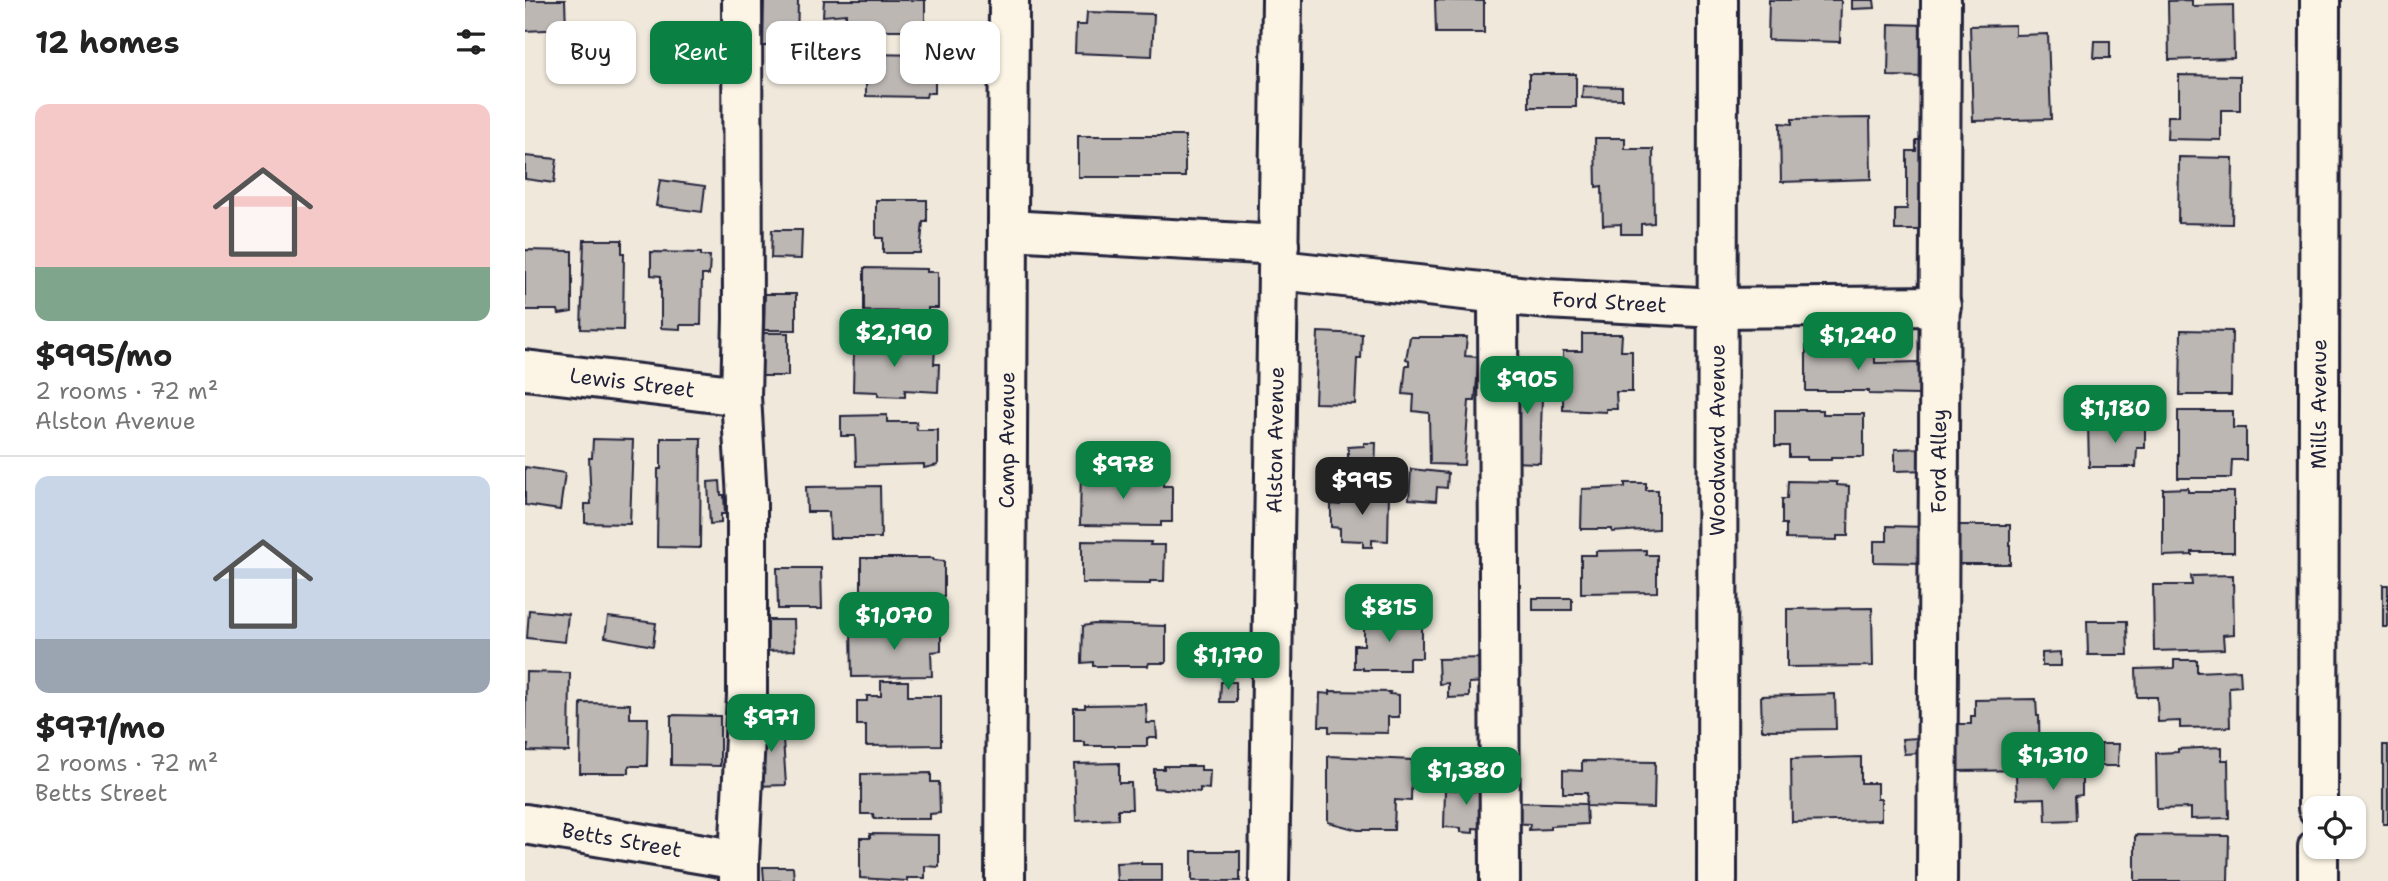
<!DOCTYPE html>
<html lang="en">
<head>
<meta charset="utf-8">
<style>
  body { margin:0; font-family:"Shantell Sans",sans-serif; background:#f6f6f6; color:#222; height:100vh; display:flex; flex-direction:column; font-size:26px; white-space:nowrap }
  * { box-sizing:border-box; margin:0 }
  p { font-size:23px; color:#767676 }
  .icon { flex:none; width:38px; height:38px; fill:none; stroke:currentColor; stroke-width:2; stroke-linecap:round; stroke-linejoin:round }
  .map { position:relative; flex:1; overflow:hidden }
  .details { display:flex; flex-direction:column; background:#fff; width:525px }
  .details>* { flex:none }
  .top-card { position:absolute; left:21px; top:21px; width:665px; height:63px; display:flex; gap:14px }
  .tools { position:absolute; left:1778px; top:796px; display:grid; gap:14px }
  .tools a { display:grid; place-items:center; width:63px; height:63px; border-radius:14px; background:#fff; box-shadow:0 2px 5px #0004; font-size:35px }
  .price { position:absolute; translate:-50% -60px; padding:0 16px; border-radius:14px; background:#0b8043; color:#fff; font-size:23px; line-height:46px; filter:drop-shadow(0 2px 4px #0008) }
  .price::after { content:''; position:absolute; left:50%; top:42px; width:21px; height:16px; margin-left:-10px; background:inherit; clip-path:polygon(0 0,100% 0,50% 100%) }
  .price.on { background:#222; color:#fff }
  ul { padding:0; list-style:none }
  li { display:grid; align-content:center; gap:14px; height:371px; padding:0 35px }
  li+li { border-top:2px solid #e0e0e0 }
  li span { display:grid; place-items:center; height:217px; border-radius:14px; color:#555 }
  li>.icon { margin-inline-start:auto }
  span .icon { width:126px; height:126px; fill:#fffc; stroke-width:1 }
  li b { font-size:30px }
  h2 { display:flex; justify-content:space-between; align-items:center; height:84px; padding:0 35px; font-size:30px }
  .chip { padding:0 24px; border-radius:14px; background:#fff; box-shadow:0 2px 5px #0004; font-size:24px; line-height:63px }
  .chip.on { background:#0b8043; color:#fff }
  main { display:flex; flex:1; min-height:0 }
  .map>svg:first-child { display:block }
</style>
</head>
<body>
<main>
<section class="details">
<h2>12 homes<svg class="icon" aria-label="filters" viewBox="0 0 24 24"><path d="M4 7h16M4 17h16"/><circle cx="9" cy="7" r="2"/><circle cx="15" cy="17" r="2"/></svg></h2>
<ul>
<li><span style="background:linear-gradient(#f6c9c9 75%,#7fa58c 0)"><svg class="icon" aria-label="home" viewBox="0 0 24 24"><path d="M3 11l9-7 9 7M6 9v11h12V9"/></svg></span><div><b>$995/mo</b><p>2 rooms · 72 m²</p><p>Alston Avenue</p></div></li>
<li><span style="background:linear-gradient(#c9d6e8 75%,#9aa5b1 0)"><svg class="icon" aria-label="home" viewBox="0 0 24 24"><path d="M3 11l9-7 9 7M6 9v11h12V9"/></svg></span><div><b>$971/mo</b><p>2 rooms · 72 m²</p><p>Betts Street</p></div></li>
</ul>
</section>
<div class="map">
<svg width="1863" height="881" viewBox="0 0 1863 881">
  <rect width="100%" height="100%" fill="#efe8db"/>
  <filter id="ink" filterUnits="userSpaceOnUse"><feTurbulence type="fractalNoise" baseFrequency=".0143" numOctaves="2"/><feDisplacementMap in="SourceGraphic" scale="14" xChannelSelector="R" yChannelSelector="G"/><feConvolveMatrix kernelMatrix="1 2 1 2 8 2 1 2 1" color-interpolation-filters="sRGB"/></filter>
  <g filter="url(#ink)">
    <path fill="#bcb7b3" stroke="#22223b" stroke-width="2" d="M0 0H40L41 29 0 31Z
      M239 0H273L272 46H238Z
      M299 0H400V30H321V14L298 16Z
      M910 0 959 1V33H911Z
      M1244 0H1316L1315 42 1243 40Z
      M1327 0H1349L1350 8 1327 9Z
      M1667 0V6L1708 5 1709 58 1644 60 1643 1Z
      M562 12 629 14 627 56 550 53 551 25H561Z
      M1364 24 1401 25 1400 77 1363 76Z
      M1490 25V35L1523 34 1526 119 1448 121 1445 26Z
      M1570 41H1585V58H1569Z
      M287 52H305V65L288 66Z
      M341 54 402 55V59H410V93H402L401 97 341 96Z
      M1004 74H1051V107H1004Z
      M1654 75 1715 76V110H1696V140L1642 139 1643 116H1654Z
      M1058 86 1097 87V99L1057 98Z
      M1345 118 1346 179 1256 182 1255 123 1267 124V119Z
      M553 136H660V177H553Z
      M1070 138H1100V149H1128L1129 223 1116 224V234H1096V224L1078 225 1077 186 1071 187Z
      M1391 140H1405L1406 230H1370V209H1382V151H1391Z
      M0 156 32 159 29 183 0 179Z
      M1654 157 1708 158 1707 224 1653 223Z
      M135 180 180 186 177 212 131 206Z
      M351 200H402V222H398L395 253H358V238H351Z
      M247 230H277L276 259 246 258Z
      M59 240H97V253H99L98 330 56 329Z
      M0 250 47 251V312L34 314 33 310H0Z
      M126 252 176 253V256H185L184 275H177L176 325H155V329L136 328V276L126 275Z
      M339 268 402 269V272H413V308H403V312L339 311Z
      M240 294H271V330H239Z
      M1656 330 1707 331 1706 395H1655Z
      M793 332 837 334 836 359H832L830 404 790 403Z
      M235 333H263V376H235Z
      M1057 334H1097L1096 351H1107V392H1091L1092 409H1081V412L1038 410V351H1057Z
      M343 336H358V346L410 348 409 364H414L413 392 380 390V397L353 396V392L328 391 329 346 343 347Z
      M885 337H942L940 356 954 357 950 401H944L939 465 905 464 904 413 888 411 889 395 878 394 881 365H884V360L881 359Z
      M1350 345V363L1394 362V395L1344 394V391H1281V346Z
      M993 361H1013L1012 397H1017L1015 463 984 462 992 396Z
      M1250 410H1298V414H1339V457H1306V460H1282V457H1264V446H1250Z
      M1653 411H1708V428H1721V460H1707L1706 478H1653Z
      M362 415V422H391L392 430H413V465L399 468V464L331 466 330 436H316V416Z
      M1563 424H1620V448H1612L1611 467H1564Z
      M136 438H176L175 548 132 547 133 469H136Z
      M68 439 108 440 105 524 60 523V504H66L64 458H67Z
      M839 443H851L850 469H823V447L839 446Z
      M1404 448V470L1370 471V449Z
      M556 466H575V481L638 482V486H647V522H636V526L555 525Z
      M0 467 40 473 35 510 0 505Z
      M886 469 923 473 922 488 912 487 911 501 884 499Z
      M195 481 196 495H199L200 514H196V523L185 524 183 482Z
      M1263 481 1312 482V485L1324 486 1323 536H1312V540L1261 539V524H1257V499H1262Z
      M1100 483H1121V490H1133V529L1087 532V529H1056L1057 489 1100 487Z
      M355 486 356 538H305L304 512H282L281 487Z
      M1663 488V492H1709V552H1667V555L1638 556V489Z
      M816 491 864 492 863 541 847 540V547H838V541L815 540V528L806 527V504L815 505Z
      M1426 525H1485V564H1426Z
      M1362 526 1403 527 1402 563 1349 562V541H1362Z
      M557 541 626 542 625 545H640L639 581H625V584L557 583Z
      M1121 550V555H1132V592L1056 593V555H1071V551Z
      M336 558H408V560L419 561V597L409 598 408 601H391L390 603 336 600Z
      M252 568H296L297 609H253Z
      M1708 575 1709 634 1698 635 1699 649 1629 651 1628 585H1667L1666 576Z
      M1858 585H1863V627H1858Z
      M1008 598H1047V610H1008Z
      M1347 608 1348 666 1262 667V609Z
      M4 610 43 614 40 642 2 638Z
      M83 617 131 623 128 646 80 637Z
      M839 618H897V658H884V670H838V668H829V645H839Z
      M241 620H269L270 650 241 651Z
      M1562 621H1602L1603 655H1563Z
      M569 624 641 626V663H624L623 666H568V662L557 663 558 626Z
      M416 628V651L406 652 407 676 327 677 326 629Z
      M708 651V674L675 675V652Z
      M1536 652V666H1517V653Z
      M961 658 962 682 944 683V697L923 698V683L914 684 913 659Z
      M1649 660H1672V672L1715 670 1716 686 1704 687 1705 727 1655 728V721L1633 722 1632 697H1612L1611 669 1649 668Z
      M1 672 45 673 44 752 2 751 3 745H0Z
      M356 681H383V696H416V745L341 746V725H332V701H342V696H356Z
      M696 682H711V702H695Z
      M805 691 865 692 864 694 874 695V717H863V733L804 732V726H794L795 693 805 694Z
      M1310 694 1311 729 1237 730 1236 696Z
      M1511 699 1512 716H1514L1515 770 1430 771 1429 724H1446V716H1450V700Z
      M56 703 105 704V718H123L122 766H104V773H55Z
      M621 704 622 723H631L632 738H622V746H560V742H549V708H560V705Z
      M146 715 195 716V766L146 765Z
      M257 720V726L263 725V738L258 739 261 785 229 786 233 721Z
      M1393 738 1394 753 1379 754 1377 739Z
      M1576 744H1594L1593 766H1576Z
      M1858 745H1863V824H1858Z
      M1697 747V760H1703L1704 818 1666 819V808L1632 809 1631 753 1653 752V749Z
      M803 756 887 760 886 801 870 800 869 830H833L803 822Z
      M1336 757V783H1352V799H1356V820L1267 822 1266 759Z
      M1057 761 1130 762 1129 808 1061 806 1062 793H1038V770L1057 771Z
      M594 763V783H606L607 809H593V819L551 821 549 764Z
      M639 766H676V770H685L684 789 675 788V792L629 788V769H639Z
      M1557 771V795L1550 796 1551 820 1521 821 1520 798 1492 799 1491 774Z
      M406 773V782H414L415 813 405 814V819H349L348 814H336V774Z
      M932 778 947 779 946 791 963 792 961 829 948 828V833L936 832V828L919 827 920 789 931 790Z
      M982 802 1061 804 1062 824 1025 826V829L1004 830 1005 824 981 823Z
      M345 834 414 835V867L400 866V878H382V881L335 878V838H345Z
      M1610 835 1704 836 1703 881H1610Z
      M667 851H715V881H667Z
      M616 862V864H637V881H592L591 863Z
      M238 867H268L269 881H239Z"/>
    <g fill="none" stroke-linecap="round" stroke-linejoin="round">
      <g stroke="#22223b" stroke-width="44">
        <g id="minor">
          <path d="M483 230 754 245"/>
          <path id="s1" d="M754 270 1022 299 1192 308 1416 306"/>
          <path d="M973 294 975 881"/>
          <path id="s2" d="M0 370 216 396"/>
          <path id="s3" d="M1793 808 1795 0"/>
          <path id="s4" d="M0 824 214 860V881"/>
          <path d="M214 860 222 695V499L216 396 218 318 217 0"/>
          <path id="s5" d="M480 881 484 0"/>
          <path id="s6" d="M744 881 757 0"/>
          <path id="s7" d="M1192 881 1193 0"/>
          <path id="s8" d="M1412 881 1416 0"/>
          <path d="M1793 881V847"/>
        </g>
      </g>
      <use href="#minor" stroke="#fcf5e5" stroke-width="38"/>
    </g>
  </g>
  <g text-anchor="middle" stroke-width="7" stroke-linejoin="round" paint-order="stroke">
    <g font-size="21" fill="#22223b" stroke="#fcf5e5">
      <text dy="7" stroke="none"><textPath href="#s1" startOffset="332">Ford Street</textPath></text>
      <text dy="7" stroke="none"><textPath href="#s2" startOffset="108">Lewis Street</textPath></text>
      <text dy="7" stroke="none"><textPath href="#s3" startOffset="404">Mills Avenue</textPath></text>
      <text dy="7" stroke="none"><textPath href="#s7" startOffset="441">Woodward Avenue</textPath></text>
      <text dy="7" stroke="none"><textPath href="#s5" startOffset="441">Camp Avenue</textPath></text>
      <text dy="7" stroke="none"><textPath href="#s6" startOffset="441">Alston Avenue</textPath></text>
      <text dy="7" stroke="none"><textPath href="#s8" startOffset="420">Ford Alley</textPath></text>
      <text dy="7" stroke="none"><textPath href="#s4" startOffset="98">Betts Street</textPath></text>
    </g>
  </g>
</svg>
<div class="tools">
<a><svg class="icon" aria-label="locate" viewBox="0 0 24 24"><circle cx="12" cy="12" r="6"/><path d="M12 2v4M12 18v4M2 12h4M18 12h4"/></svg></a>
</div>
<b class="price" style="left:369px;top:369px">$2,190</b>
<b class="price" style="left:1333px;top:372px">$1,240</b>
<b class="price" style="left:1002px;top:416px">$905</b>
<b class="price" style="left:1590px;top:445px">$1,180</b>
<b class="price" style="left:598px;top:501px">$978</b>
<b class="price on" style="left:837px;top:517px">$995</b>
<b class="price" style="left:864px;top:644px">$815</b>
<b class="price" style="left:369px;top:652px">$1,070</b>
<b class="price" style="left:703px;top:692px">$1,170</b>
<b class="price" style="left:246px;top:754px">$971</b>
<b class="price" style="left:1528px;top:792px">$1,310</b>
<b class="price" style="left:941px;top:807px">$1,380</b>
<div class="top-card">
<a class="chip">Buy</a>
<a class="chip on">Rent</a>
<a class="chip">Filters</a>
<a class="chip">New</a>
</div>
</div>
</main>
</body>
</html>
